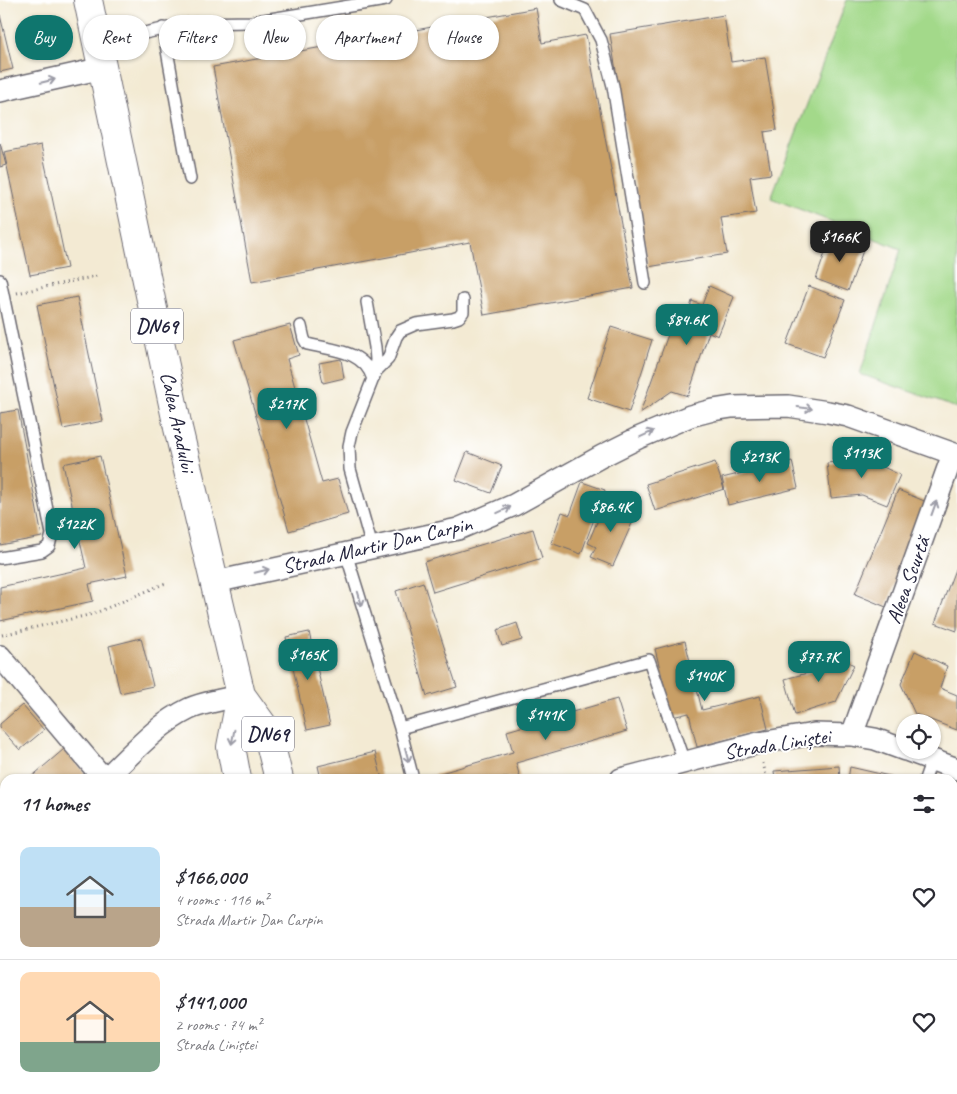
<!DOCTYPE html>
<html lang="en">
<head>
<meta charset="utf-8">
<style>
  body { margin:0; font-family:Caveat,sans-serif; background:#f2f2f3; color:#2b2b33; height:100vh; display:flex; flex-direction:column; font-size:19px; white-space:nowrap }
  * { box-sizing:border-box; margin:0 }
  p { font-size:16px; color:#7c7c81 }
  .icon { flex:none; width:28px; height:28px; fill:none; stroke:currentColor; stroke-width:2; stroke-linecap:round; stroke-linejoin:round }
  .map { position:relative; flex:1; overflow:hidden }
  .sheet { position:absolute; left:0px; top:774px; width:958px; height:321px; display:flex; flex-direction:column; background:#fff; border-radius:15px 15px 0 0; box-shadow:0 1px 4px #0004 }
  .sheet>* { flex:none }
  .top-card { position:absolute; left:15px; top:15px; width:500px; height:45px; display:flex; gap:10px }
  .fabs { position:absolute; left:896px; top:714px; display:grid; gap:10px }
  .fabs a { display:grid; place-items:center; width:45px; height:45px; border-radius:50%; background:#fff; box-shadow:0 1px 4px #0004; font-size:25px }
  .price { position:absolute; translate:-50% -42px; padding:0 11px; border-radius:10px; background:#0f766e; color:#fff; font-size:16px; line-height:32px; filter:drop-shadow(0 1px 2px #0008) }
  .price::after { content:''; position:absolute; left:50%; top:30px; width:15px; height:11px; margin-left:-8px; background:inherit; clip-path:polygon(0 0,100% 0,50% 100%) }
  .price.on { background:#222; color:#fff }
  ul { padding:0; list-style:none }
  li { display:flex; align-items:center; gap:15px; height:125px; padding:0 20px }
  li+li { border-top:1px solid #e1e1e2 }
  li span { display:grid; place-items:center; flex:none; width:140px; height:100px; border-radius:10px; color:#555 }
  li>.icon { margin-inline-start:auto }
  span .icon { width:60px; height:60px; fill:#fffc; stroke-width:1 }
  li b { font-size:21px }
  h2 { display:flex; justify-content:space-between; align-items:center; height:60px; padding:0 20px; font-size:21px }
  .pill { padding:0 18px; border-radius:22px; background:#fff; box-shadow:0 1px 4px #0004; font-size:18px; line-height:45px }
  .pill.on { background:#0f766e; color:#fff }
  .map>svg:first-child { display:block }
</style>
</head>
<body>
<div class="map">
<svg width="957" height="1094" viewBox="0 0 957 1094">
  <rect width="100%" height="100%" fill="#fff"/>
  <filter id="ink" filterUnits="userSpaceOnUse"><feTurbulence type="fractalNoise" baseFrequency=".02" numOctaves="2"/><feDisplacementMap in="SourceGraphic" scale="10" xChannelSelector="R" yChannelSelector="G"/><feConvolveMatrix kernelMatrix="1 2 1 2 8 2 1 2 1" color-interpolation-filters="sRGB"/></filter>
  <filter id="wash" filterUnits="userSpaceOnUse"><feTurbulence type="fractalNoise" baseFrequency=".0096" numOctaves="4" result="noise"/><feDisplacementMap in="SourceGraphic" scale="20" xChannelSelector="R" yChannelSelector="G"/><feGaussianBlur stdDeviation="1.12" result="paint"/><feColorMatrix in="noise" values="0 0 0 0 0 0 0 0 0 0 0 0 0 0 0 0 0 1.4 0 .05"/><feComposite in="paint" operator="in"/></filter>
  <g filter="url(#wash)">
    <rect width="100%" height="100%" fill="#f3ead3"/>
    <path fill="#a3d98a" stroke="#627e62" d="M847 0H957V408L860 374 901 249 771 198Z"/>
    <g id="blocks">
      <path fill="#c89f66" d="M536 8 542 43 586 35 633 288 484 315 470 242 252 282 213 67Z
        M0 15 13 69 0 72Z
        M724 15 731 62 765 57 777 130 764 132 771 174 750 177 756 213 721 218 727 254 648 267 610 34Z
        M0 143 6 165 0 167Z
        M41 145 67 268 30 275 4 152Z
        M831 236 864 248 848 291 816 279Z
        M709 286 734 297 718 336 709 332 688 396 672 391 640 413 674 318 686 322 692 301 702 305Z
        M809 286 845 300 823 357 787 344Z
        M77 297 103 421 63 429 37 305Z
        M290 325 299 355 287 359 322 483 338 479 348 514 289 531 234 340Z
        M611 327 652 340 629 412 587 398Z
        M341 359 344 378 323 383 319 363Z
        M18 410 42 537 0 545V413Z
        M467 452 502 466 491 493 456 480Z
        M100 456 127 576 89 584 93 601 0 621V587L86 568 63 464Z
        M866 456 878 460 877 464 900 475 887 505 862 495 831 498 827 463 855 460 854 458Z
        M792 461 798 488 728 505 722 478Z
        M715 462 724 489 655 511 646 484Z
        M582 482 605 490 581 554 551 543 562 512 570 515Z
        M898 490 929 503 886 607 855 594Z
        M606 501 636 514 613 566 591 557 596 547 588 543Z
        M533 529 542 558 433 592 424 562Z
        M957 564V631L935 623Z
        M423 582 457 687 427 696 396 591Z
        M517 623 522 640 502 646 497 630Z
        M309 632 330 725 307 730 286 637Z
        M141 638 153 686 120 693 109 646Z
        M685 641 702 710 760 696 768 729 697 747 689 713 672 717 655 649Z
        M822 649 854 665 836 702 795 715 785 679 811 672Z
        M915 651 947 666 940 688 957 695V730L915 714 901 684Z
        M617 699 627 731 516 763 520 778 428 779 427 777 513 752 507 731Z
        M22 705 44 730 20 750 0 728V724Z
        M64 749 85 773 78 779H29Z
        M375 752 382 779H321L318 766Z
        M839 766 840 779H775L774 771Z
        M850 767 898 778 897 779H848Z
        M5 789V845L0 839V794Z
        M952 800 957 801V837L952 836Z
        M5 897V933L0 927V901Z
        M59 1090H96L98 1094H60Z
        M479 1090H547L548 1094H480Z
        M810 1090H831L832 1094H798Z
        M854 1090H909L919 1094H854Z"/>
    </g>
  </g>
  <g filter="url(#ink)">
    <use href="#blocks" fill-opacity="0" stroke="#6b6870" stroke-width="1"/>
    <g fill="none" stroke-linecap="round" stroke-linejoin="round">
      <g stroke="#6b6870" stroke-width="14">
        <path id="service" d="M561 0 585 10 601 40 613 86 645 283
          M163 28 190 179
          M98 43 191 23 252 22 386 0
          M0 280 52 534 49 546 42 551 0 558
          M301 326 304 339 307 344C332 350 364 350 373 379L376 360 375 347 367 302
          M372 547 350 469 349 446 352 432 376 371 388 359 396 337 400 331 416 324 453 319 459 317 463 312V300
          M346 553 400 728 413 779
          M400 728 649 660 684 762
          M925 779 932 759
          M952 924 957 913
          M952 973 954 975H957
          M561 1090 562 1094"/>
      </g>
      <g stroke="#6b6870" stroke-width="24">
        <path id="minor" d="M0 91 103 68
          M215 582 458 529 514 505 602 456 638 438 690 416 713 410 732 407 788 406 828 412 848 416 957 455
          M0 656 104 779
          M852 735 953 454
          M906 750 957 769
          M105 779C131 755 156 725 189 709 204 702 224 700 241 695
          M621 779 759 743 814 734 852 735 875 739 905 750
          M0 879 5 874
          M0 1017 5 1029
          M952 1063 957 1064
          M22 1090 23 1094
          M701 1090 702 1094
          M660 1094 674 1090"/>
      </g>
      <g stroke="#6b6870" stroke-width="29">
        <path id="tertiary" d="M0 981 5 979"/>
      </g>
      <g stroke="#6b6870" stroke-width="30">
        <path id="primary" d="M88 0 178 428 241 695 267 731 279 779
          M237 779 231 747 241 695
          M337 1090 338 1094
          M374 1090 376 1094"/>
      </g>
      <path stroke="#6b6870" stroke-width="3" stroke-dasharray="1 4" stroke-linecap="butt" d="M17 293 97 276
        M2 635 93 614 168 582
        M763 763 767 779
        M952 853 957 854"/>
      <use href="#service" stroke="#fff" stroke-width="11"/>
      <use href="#minor" stroke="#fff" stroke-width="21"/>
      <use href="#tertiary" stroke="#fff" stroke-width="26"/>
      <use href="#primary" stroke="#fff" stroke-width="28"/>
    </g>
    <defs><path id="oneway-shaft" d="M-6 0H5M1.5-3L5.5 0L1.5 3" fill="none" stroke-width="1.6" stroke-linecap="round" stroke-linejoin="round" transform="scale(1.25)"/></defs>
    <g stroke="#9c9ca7">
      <use href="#oneway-shaft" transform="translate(48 81) rotate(-13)"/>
      <use href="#oneway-shaft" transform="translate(805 408) rotate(8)"/>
      <use href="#oneway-shaft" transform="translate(647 434) rotate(-25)"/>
      <use href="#oneway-shaft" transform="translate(934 508) rotate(-70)"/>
      <use href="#oneway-shaft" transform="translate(504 510) rotate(-25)"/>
      <use href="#oneway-shaft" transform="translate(262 571) rotate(-13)"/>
      <use href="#oneway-shaft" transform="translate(360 599) rotate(73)"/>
      <use href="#oneway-shaft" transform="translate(233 737) rotate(101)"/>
      <use href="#oneway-shaft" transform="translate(407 755) rotate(75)"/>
    </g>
  </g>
  <g text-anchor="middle" stroke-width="4" stroke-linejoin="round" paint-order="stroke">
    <g fill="#fff" stroke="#646476" stroke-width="1">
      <rect x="131" y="308.5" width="52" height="35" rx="4"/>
      <rect x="242" y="716.5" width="52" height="35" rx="4"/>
    </g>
    <g font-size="20" font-weight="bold" fill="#22223b">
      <text x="157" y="333">DN69</text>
      <text x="268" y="741">DN69</text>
    </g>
    <g font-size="21" fill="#22223b" stroke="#fff">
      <text transform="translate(178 422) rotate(78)" y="7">Calea Aradului</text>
      <text transform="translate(377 545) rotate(-13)" y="7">Strada Martir Dan Carpin</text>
      <text transform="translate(908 580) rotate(-70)" y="7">Aleea Scurtă</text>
      <text transform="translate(777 744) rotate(-9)" y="7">Strada Liniștei</text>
    </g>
  </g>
</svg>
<div class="fabs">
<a><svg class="icon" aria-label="locate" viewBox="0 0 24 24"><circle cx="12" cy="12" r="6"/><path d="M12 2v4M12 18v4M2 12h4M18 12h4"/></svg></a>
</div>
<b class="price on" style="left:840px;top:263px">$166K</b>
<b class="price" style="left:687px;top:346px">$84.6K</b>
<b class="price" style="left:287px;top:430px">$217K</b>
<b class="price" style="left:862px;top:479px">$113K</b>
<b class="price" style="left:760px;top:483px">$213K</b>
<b class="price" style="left:611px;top:533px">$86.4K</b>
<b class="price" style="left:75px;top:550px">$122K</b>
<b class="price" style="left:308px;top:681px">$165K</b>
<b class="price" style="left:819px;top:683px">$77.7K</b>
<b class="price" style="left:705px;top:702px">$140K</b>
<b class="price" style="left:546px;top:741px">$141K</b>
<div class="top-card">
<a class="pill on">Buy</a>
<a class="pill">Rent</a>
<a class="pill">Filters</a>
<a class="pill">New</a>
<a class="pill">Apartment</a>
<a class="pill">House</a>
</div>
<section class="sheet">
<h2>11 homes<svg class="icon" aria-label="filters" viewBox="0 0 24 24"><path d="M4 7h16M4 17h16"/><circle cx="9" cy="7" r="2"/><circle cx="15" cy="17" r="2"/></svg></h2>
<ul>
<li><span style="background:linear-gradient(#bfe0f5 60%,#b9a48a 0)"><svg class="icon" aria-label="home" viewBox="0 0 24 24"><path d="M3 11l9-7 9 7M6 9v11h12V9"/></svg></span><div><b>$166,000</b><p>4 rooms · 116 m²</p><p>Strada Martir Dan Carpin</p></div><svg class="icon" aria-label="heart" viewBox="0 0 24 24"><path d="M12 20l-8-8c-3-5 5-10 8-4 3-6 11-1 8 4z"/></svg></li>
<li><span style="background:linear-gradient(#ffd9b3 70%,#7fa58c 0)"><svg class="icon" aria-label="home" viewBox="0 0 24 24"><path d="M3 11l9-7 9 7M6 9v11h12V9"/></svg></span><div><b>$141,000</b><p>2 rooms · 74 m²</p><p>Strada Liniștei</p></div><svg class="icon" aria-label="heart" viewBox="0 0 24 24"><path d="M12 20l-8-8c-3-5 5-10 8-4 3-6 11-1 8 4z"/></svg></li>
</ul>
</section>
</div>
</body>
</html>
